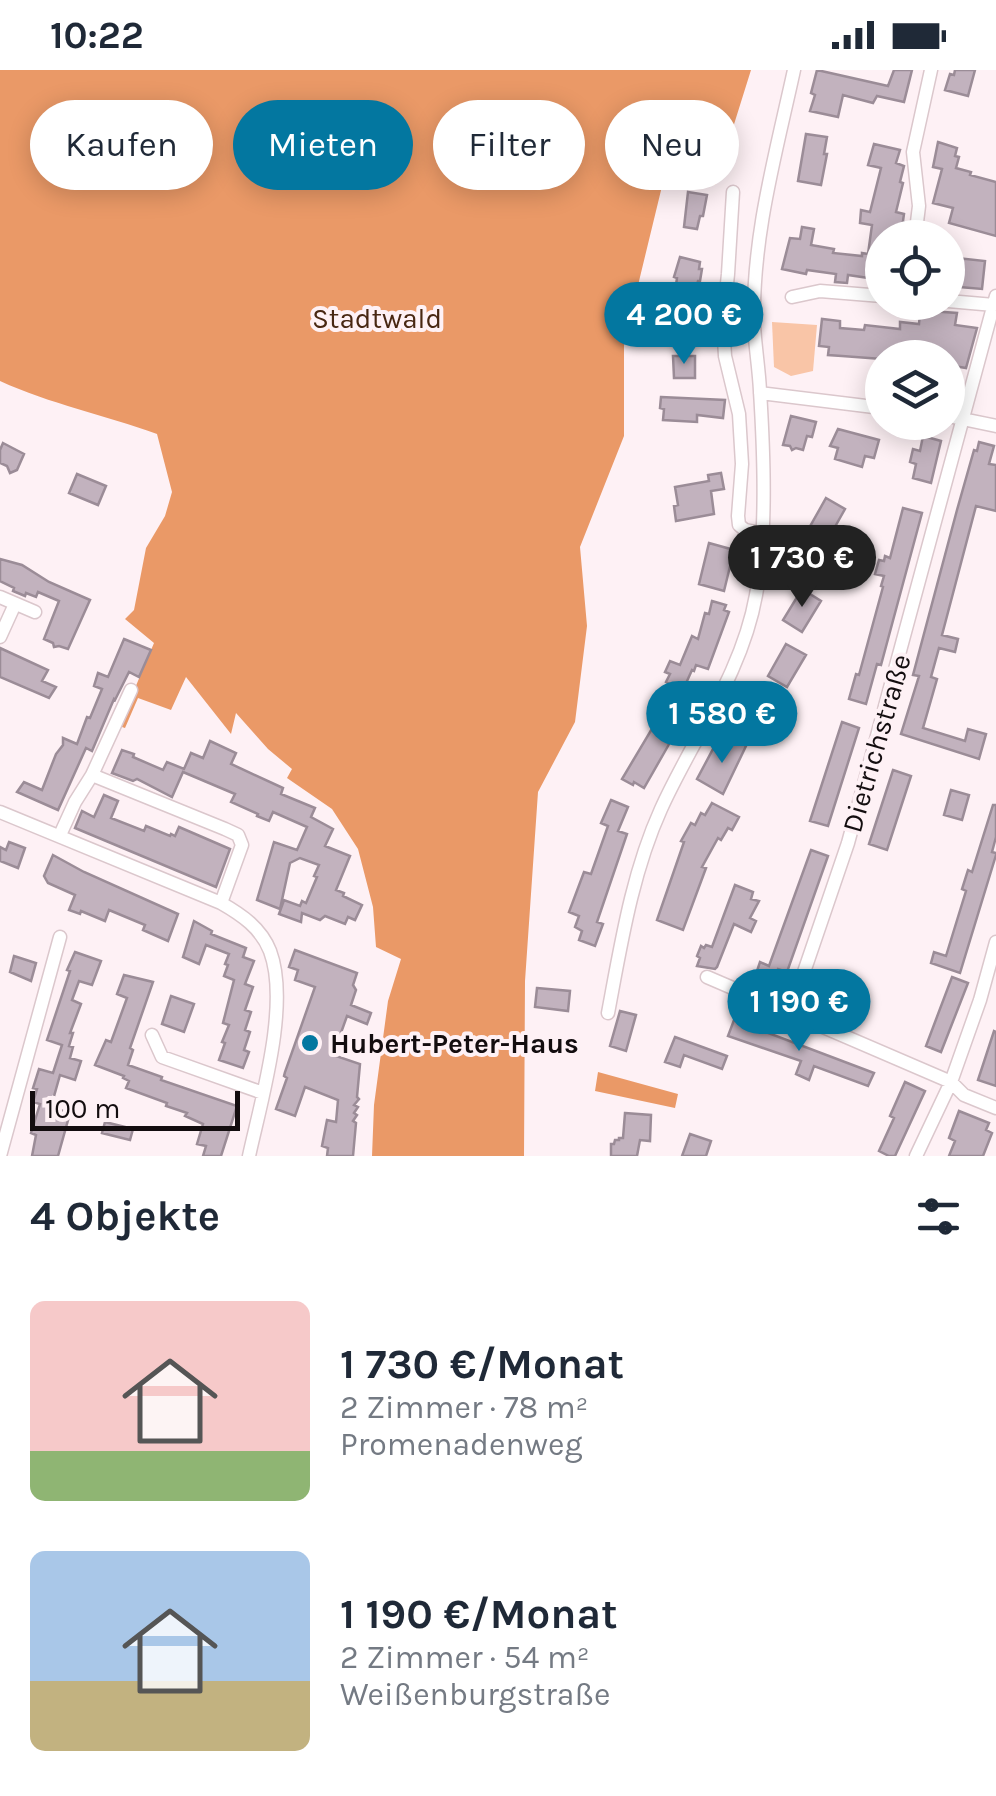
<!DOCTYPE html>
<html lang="de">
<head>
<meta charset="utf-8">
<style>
  body { margin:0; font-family:Karla,sans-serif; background:#f6f6f7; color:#1f2937; height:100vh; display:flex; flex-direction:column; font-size:38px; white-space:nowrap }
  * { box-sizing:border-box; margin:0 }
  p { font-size:32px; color:#747a83 }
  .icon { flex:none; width:55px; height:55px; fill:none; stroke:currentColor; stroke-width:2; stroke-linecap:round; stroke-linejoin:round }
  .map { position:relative; height:1086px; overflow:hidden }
  .panel { display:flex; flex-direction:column; background:#fff; flex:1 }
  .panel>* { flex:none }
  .guide { position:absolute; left:30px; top:30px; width:938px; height:90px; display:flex; gap:20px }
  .controls { position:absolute; left:865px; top:150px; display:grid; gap:20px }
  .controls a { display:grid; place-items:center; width:100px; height:100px; border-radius:50%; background:#fff; box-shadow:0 5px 25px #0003; font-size:50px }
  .scale { position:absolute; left:30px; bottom:25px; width:210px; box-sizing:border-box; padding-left:10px; border:5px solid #130d0f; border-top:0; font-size:28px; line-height:35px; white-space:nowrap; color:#130d0f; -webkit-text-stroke:8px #fef1f5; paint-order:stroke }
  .price { position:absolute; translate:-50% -85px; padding:0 22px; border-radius:35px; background:#0377a0; color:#fff; font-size:32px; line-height:65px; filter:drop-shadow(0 2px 5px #0008) }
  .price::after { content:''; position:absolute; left:50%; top:60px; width:30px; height:22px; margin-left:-15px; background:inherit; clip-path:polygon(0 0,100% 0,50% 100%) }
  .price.current { background:#222; color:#fff }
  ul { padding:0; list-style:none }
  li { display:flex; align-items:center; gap:30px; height:250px; padding:0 30px }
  li span { display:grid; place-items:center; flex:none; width:280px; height:200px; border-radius:15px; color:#555 }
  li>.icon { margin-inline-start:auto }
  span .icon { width:120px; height:120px; fill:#fffc; stroke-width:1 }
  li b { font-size:42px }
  h2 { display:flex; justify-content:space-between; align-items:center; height:120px; padding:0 30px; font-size:42px }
  .chip { padding:0 35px; border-radius:45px; background:#fff; box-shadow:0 5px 25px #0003; font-size:35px; line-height:90px }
  .chip.current { background:#0377a0; color:#fff }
  .status { display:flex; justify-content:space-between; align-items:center; height:70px; padding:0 50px; background:#fff; direction:ltr }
  .status svg { height:28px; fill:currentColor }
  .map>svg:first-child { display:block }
</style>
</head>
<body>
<div class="status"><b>10:22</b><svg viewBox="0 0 49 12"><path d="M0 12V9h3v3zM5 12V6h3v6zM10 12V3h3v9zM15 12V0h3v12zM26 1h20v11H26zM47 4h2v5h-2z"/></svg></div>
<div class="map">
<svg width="996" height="1086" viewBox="0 0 996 1086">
  <rect width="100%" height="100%" fill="#fef1f5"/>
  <path fill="#f9c5a7" d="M772 252 817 255 813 301 791 306 774 297Z"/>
  <path fill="#ea9967" d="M0 0H751L715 115 664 108 624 273V366L580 477 587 556 575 652 538 722 525 911 524 1086H372L374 1035 388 931 401 889 376 877 373 837 358 779 332 739 287 708 292 699 268 679 236 643 231 664 186 607 171 640 138 628 125 658 119 656 154 573 125 549 134 540 146 478 165 446 172 422 157 364C105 345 50 334 0 311Z
    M598 1002 678 1024 675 1038 595 1021Z"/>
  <path fill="#c2b2be" stroke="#9b8c97" stroke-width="2.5" d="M817 0 888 16 894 0H912L904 32 877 26 873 33 843 25 838 47 810 41 815 25 811 23Z
    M955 0H975L968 26 945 20 950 4 954 5Z
    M806 64 827 67 824 84H827L821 115 798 111Z
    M938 72 957 78 955 86 959 87 956 98 971 102 970 105 996 112V166L949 153 953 138 933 133 942 99 933 97Z
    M874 74 900 80 896 93 904 96 900 112 903 113 896 142 904 144 903 151 907 152 906 163 895 161 894 168H882V210L848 205 847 213 835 212 836 204 807 200 806 204 782 199 790 168 800 169 802 157 814 159 811 175 834 179 833 183 862 186V183L868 184 872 155 860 153 861 140 870 142 881 98 868 95Z
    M688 122 707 125 703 146H700L697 159 684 157Z
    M680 187 700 192 699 199H702L700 211H698L696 218 691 255 671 252 676 215 677 208 674 207Z
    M948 187 985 191 982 219 948 216Z
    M929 241 957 243 955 255 977 258 966 298 948 295V288L882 289 842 286 828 285 829 277 819 276 822 249 840 251V258L864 260 865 255 900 259V252L919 254 920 243 929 244Z
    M673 286H695V308H674Z
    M661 327 725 330 723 348 697 345V352L663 350 664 339 660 338Z
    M791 346 816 352 812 367 807 366 803 380 796 378 792 380 790 376 783 375Z
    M838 359 879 370 874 388 865 386 862 397 835 389 838 378 830 376Z
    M923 366 941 371 931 413 913 408 916 394 910 392 913 379 920 381Z
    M979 372 994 376 989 394 996 395V441L976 436 942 565 958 569 955 582 939 578 931 607 937 609 923 658 965 671 968 659 986 664 979 689 901 664 919 606 913 605 957 440 974 380 977 381Z
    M3 373 24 384 17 400 10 403 7 396 0 393V380Z
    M721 403 724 419 711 421 714 444 676 451 674 436 678 435 675 417 709 411 708 405Z
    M77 404 106 416 98 435 69 423Z
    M826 428 845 439 827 471 835 475 818 506 799 495 816 464 808 460Z
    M903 438 922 443 881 595 877 594 866 634 849 629 856 604 859 605 883 517 881 516 884 506 875 504 879 490 884 491 885 486 890 488Z
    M709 473 734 480 724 521 699 514Z
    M0 489 22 495 49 512 90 530 68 579 59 576 54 577 53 573 44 569 59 531 38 522 36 527 26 523 25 526 13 521 14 518 0 511Z
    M802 519 821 531 802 562 783 550Z
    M712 531 726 535 724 540 729 542 708 599 696 595 694 601 692 600 678 631 688 635 668 676 644 718 634 712 633 715 622 709 662 642 658 640 670 614 666 612 670 604 665 602 670 591 680 595 692 566 698 569 705 543 709 544Z
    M124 569 151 580 139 607 129 602 115 630 114 629 92 681 86 678 58 740 17 722 24 712 42 720 56 684 63 675V668L77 674 87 647 90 648 102 619 94 616 98 603 108 607Z
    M786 574 806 585 787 617 768 606Z
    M0 578 48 600 42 611 56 617 49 628 0 607Z
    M772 630 790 641 772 673 753 662Z
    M842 652 859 658 828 756 810 751Z
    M730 667 746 676 723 724 697 709 713 679 722 684Z
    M210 671 236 683 231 694 283 718 281 724 315 738 311 747 333 759 325 776 350 786 336 820 344 823 343 826 362 835 355 850 348 847 345 854 325 846 320 850 302 843 301 852 279 844 284 830 300 836 302 831 306 833 317 807 314 806 319 795 300 788 290 793 280 839 257 830 274 772 297 780 307 757 273 742 269 751 257 746 258 744 231 732 235 724 183 702 172 727 137 709 133 711 112 703 122 680 134 684 133 687 163 700 167 692 184 699 191 683 203 688Z
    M893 700 911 706 887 780 869 774Z
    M951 720 969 725 962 750 944 745Z
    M104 725 118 731 111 748 144 761 146 756 170 766 171 764 175 766 179 757 230 779 216 817 75 758 82 741 94 747Z
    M611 730 628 737 618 761 627 764 597 852 603 854 595 876 579 870 582 861 575 857 579 846 569 842 584 802 591 804 608 756 601 753Z
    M712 733 739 747 732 760 728 758 721 770 718 768 702 797 706 798 683 860 657 850 684 772 681 771 691 753 695 755 701 743 705 745Z
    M993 735H996V767L992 782 996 783V785L960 903 931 893 934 882 946 886 966 821 962 819 968 800 972 802Z
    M9 772 25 778 18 798 0 791V777L6 780Z
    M811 780 828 786 787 902 778 899 774 910 756 904 760 892 769 896Z
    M53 785 84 802 178 844 168 871 143 860 145 855 109 840 105 851 81 841 80 844 69 840 75 825 48 813 44 806Z
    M735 815 753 822 751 829 759 831 750 848 756 851 751 862 734 854 717 897 715 899 697 896 700 888 697 886 701 876 704 878 706 875 712 877Z
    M194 851 212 861 211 864 246 878 243 887 254 891 245 914 253 917 245 940 251 942 245 960 250 962 244 980 249 982 243 998 219 990 225 973 222 972 229 955 223 953 234 910 224 906 228 895 225 894 229 884 206 875 199 894 183 887Z
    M295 880 357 903 353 915 356 920 351 935 371 943 367 954 347 946 333 985 360 994 357 1027 359 1029 354 1035 358 1037 354 1043 357 1045 353 1051 356 1053 353 1086H327L328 1078 322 1076 327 1050 336 1052 338 1030 305 1017 295 1046 276 1039 287 1008 284 1006 285 1002 315 917 295 910 298 900 289 897Z
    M75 882 101 891 92 915 79 911 72 930 81 934 70 963H73L69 976 73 977 70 988 81 991 75 1010 60 1005 51 1037 70 1043 58 1086H32L36 1065 31 1063 40 1034 33 1032 37 1019 33 1018 39 999 53 1003 62 975 47 970 70 901 67 900Z
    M14 886 36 893 31 911 10 902Z
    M124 905 153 912 130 978 133 980 128 995 162 1007 161 1010 237 1036 221 1086H203L206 1076 197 1074 203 1054 185 1046 187 1043 166 1036 167 1033 126 1018 129 1011 123 1008 124 1006 95 995 106 970 111 972 127 928 117 924Z
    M952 907 968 913 941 982 926 976Z
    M537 918 570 921 568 941 535 937Z
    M171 926 194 934 184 962 162 954Z
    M620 941 636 945 626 981 610 976Z
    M734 950 874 1003 868 1016 814 996 809 1010 796 1004 801 991 728 966Z
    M994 961 996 962V1016L978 1010Z
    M675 967 727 986 722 999 684 985 680 997 665 992Z
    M905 1012 925 1021 895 1086H889L879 1081 894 1048 890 1046Z
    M959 1041 989 1053 986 1060 992 1063 983 1086H949L955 1071 949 1068Z
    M625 1043 651 1045 650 1071 640 1070 637 1086H611V1074H614L615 1070H619V1068H623Z
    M105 1052 133 1059 130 1070 102 1063Z
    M690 1064 711 1071 706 1086H682Z"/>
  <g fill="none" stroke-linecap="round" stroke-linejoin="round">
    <g stroke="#dbc7cc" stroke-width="15">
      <path id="minor" d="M733 122 728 204 723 251 725 286 739 344 742 394 738 446 739 455 745 460 761 463
        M915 168 919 136 913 82 931 0
        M792 227 820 221 882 226
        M948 231 994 235
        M760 323 882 338
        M948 346 996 356
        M0 527 35 542
        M0 567 15 534
        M92 705 131 620
        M0 742 221 833C242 845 261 858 270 881 290 934 261 1031 249 1086
        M60 765 75 732 92 705 225 759 238 765 242 775 221 833
        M707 907 951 1012 964 1025 996 1038
        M608 943C621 874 632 803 661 739 693 668 742 604 756 525 767 463 764 385 760 321 759 299 755 276 754 254 752 167 776 83 794 0
        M790 943 848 773 996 226
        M152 965 162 987 263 1023
        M0 1086 60 867
        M916 1086 951 1012 980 930 996 872"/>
    </g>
    <use href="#minor" stroke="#fff" stroke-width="12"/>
  </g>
  <circle fill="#0377a0" stroke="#fef1f5" stroke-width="4" cx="310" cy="973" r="10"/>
  <g text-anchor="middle" stroke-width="8" stroke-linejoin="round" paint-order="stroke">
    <g font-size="28" fill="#482712" stroke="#fef1f5">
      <text x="377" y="258">Stadtwald</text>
    </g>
    <g font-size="28" fill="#130d0f" stroke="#fef1f5">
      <text transform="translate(876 673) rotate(-74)" y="10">Dietrichstraße</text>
    </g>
    <g font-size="28" font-weight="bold" fill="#130d0f" stroke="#fef1f5" text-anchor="start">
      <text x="330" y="983">Hubert-Peter-Haus</text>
    </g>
  </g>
</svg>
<div class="controls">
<a><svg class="icon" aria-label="locate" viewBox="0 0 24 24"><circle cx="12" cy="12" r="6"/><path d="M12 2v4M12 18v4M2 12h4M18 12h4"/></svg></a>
<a><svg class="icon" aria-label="layers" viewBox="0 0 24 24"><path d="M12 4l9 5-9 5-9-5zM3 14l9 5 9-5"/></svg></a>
</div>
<div class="scale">100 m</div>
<b class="price" style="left:684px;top:297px">4 200 €</b>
<b class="price current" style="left:802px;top:540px">1 730 €</b>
<b class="price" style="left:722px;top:696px">1 580 €</b>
<b class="price" style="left:799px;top:984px">1 190 €</b>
<div class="guide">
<a class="chip">Kaufen</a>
<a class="chip current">Mieten</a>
<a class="chip">Filter</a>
<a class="chip">Neu</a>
</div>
</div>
<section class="panel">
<h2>4 Objekte<svg class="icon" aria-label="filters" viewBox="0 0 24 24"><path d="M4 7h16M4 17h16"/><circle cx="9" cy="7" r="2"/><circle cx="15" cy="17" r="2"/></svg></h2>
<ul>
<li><span style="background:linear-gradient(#f6c9c9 75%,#8fb573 0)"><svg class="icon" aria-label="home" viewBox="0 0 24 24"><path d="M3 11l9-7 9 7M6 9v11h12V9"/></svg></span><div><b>1 730 €/Monat</b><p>2 Zimmer · 78 m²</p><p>Promenadenweg</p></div></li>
<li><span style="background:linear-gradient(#a9c7e8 65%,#c2b280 0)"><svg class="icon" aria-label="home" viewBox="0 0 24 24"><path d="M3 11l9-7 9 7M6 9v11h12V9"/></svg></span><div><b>1 190 €/Monat</b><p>2 Zimmer · 54 m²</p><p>Weißenburgstraße</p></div></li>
</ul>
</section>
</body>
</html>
